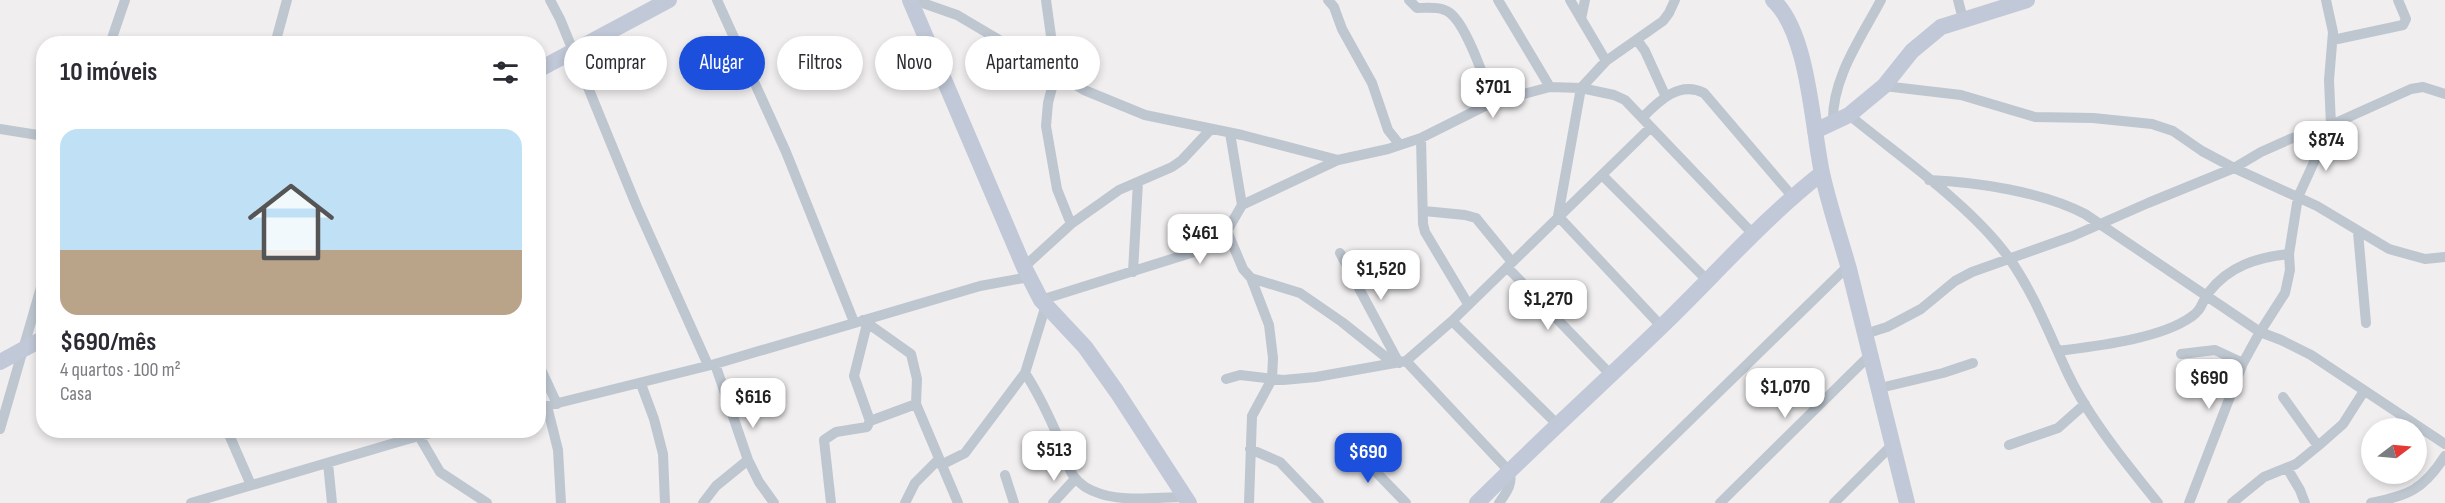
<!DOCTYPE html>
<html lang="pt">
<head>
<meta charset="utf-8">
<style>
  body { margin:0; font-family:"Sofia Sans Condensed",sans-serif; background:#f2f2f3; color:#2b2b33; height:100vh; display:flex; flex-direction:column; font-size:22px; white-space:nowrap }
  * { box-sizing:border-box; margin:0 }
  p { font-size:20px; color:#7c7c81 }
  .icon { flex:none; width:33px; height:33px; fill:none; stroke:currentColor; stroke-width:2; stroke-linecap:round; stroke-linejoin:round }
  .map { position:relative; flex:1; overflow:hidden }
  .side { position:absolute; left:36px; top:36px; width:510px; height:402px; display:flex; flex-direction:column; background:#fff; border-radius:24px; box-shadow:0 3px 9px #0003 }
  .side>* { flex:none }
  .banner { position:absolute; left:564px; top:36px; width:570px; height:54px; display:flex; gap:12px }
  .needle { width:39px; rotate:74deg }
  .buttons { position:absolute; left:2361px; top:418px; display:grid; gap:12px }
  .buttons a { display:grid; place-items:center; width:66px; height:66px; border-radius:50%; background:#fff; box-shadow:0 3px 9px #0003; font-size:30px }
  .price { position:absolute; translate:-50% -51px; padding:0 14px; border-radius:12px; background:#fff; color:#222; font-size:20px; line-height:39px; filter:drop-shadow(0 2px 3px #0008) }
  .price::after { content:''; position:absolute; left:50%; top:36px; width:18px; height:14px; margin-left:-9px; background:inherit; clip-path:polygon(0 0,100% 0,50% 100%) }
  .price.on { background:#1c50dc; color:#fff }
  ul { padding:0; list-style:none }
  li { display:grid; align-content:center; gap:12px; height:318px; padding:0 24px }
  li+li { border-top:2px solid #e1e1e2 }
  li span { display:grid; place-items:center; height:186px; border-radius:18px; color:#555 }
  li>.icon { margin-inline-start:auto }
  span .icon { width:108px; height:108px; fill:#fffc; stroke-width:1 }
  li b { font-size:26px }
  h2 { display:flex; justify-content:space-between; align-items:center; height:72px; padding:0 24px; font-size:26px }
  .tag { padding:0 21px; border-radius:27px; background:#fff; box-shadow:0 3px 9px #0003; font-size:21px; line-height:54px }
  .tag.on { background:#1c50dc; color:#fff }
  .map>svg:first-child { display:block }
</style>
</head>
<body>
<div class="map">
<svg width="2445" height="503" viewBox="0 0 2445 503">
  <rect width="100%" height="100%" fill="#f0eeee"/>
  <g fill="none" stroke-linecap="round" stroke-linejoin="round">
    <path stroke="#bec6d0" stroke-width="10" d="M550 0 560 19 637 207 708 365
      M717 0 786 152 854 322
      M914 0 957 15 1084 90 1145 115 1242 135 1338 160
      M1046 0 1056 72 1048 103 1046 126 1057 189 1071 224
      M1328 0 1334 7 1342 29 1372 83 1388 130 1400 145
      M1409 0 1417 8C1427 8 1441 6 1450 13 1467 26 1485 81 1493 102
      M1498 0 1550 87
      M1570 0 1606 61
      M1958 0 1963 19
      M1581 19 1585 0
      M1637 40 1645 51 1665 95
      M2333 40 2403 25 2406 19 2398 0
      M110 44 125 0
      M275 44 287 0
      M1884 86 1961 95 2035 117 2093 118 2152 124 2173 131 2202 151 2234 168 2317 206 2389 249 2425 259 2445 257
      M1849 115C1899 156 1972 206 2009 258 2035 295 2050 336 2069 376 2089 418 2128 466 2158 503
      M1642 118C1658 102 1679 80 1704 93L1792 196
      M1833 124C1831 79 1861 38 1881 0
      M0 129 44 136
      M1421 138 1423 224 1425 232 1468 304
      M1602 175 1707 280
      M1929 180C1977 182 2043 192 2085 214L2260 332 2281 340 2311 355 2445 444
      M1242 205 1338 160 1388 149 1421 138 1493 102 1550 87 1581 88 1614 95 1625 100 1752 233
      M1424 211 1465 215 1476 218 1512 262
      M1227 231 1243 269 1251 278 1269 325 1273 358 1272 379 1252 416 1249 503
      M2358 232 2366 323
      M1340 253 1399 363
      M1024 267 1071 224 1119 190 1172 167 1182 160 1211 129
      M1507 267 1610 374
      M1133 272 1138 182
      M1251 278 1300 293 1342 322 1392 362
      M1041 300 1194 252 1216 242 1227 231 1242 205 1230 133
      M1046 305 1025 373C1037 391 1046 410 1055 430 1067 459 1066 484 1101 494 1127 502 1158 497 1185 497
      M863 320 911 354 917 379 916 404 958 503
      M1452 321 1557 424
      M867 324 854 376 870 421
      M1662 327 1558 216 1581 88 1606 61 1663 21 1669 13 1675 0
      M1865 334 1887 327 1921 309 1955 281 1972 272 2073 236 2148 203 2234 168 2261 152 2290 139 2331 125 2411 89 2423 87 2445 94
      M2058 351C2096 346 2160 339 2191 317 2203 309 2201 302 2209 292 2229 266 2258 257 2289 254
      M2181 354 2215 350 2243 363
      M1406 361 1509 471C1514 483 1506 493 1499 503
      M538 363 557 404
      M715 364 748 460 759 482 774 503
      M1226 379 1240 375 1283 380 1316 377 1406 361 1452 321 1650 128
      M641 384 654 419 663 454 665 503
      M1880 388 1943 373 1973 363
      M2283 397 2318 446
      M547 406 558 450 561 503
      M538 408 715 364 980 286 1029 277
      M0 429 44 277
      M227 430 251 485
      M419 436 440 472 487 503
      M2009 445 2058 428 2085 404
      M1351 446 1406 503
      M1250 449 1280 462 1319 503
      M328 463 332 503
      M941 465 965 453 1025 373
      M2287 468 2300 490 2305 503
      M1005 475 1014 503
      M191 503 408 439 443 430
      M703 503 716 486 748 460
      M831 503 824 440 836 432 867 427 870 421 916 404
      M905 503 915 483 938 460
      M1053 503 1075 479
      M1605 503 1848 266
      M1720 503 1871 354
      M1834 503 1893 444
      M2189 503 2243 363 2260 332 2285 293 2290 270 2289 254 2298 197 2331 125 2329 80 2333 32 2326 0
      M2232 503 2264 477 2296 464 2318 446 2343 424 2364 391
      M2371 503C2409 495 2423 490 2445 456"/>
    <path stroke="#c1c8d7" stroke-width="16" d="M910 0 1024 267 1041 300 1085 347 1117 392 1189 503
      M1773 0C1809 33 1812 127 1822 173 1829 205 1840 237 1849 269 1869 347 1888 425 1907 503
      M538 70 669 0
      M1815 131 1849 115 1884 86 1912 51 1941 27 2027 0
      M0 362 44 338
      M1477 503C1537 443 1600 386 1661 327 1715 275 1763 219 1822 173"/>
  </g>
</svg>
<div class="buttons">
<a><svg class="needle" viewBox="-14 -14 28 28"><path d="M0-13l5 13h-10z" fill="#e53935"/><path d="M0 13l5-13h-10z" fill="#7c7c81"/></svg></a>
</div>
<b class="price" style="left:1493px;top:119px">$701</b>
<b class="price" style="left:2326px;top:172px">$874</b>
<b class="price" style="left:1200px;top:265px">$461</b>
<b class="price" style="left:1381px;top:301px">$1,520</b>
<b class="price" style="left:1548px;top:331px">$1,270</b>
<b class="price" style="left:2209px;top:410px">$690</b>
<b class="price" style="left:1785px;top:419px">$1,070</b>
<b class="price" style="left:753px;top:429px">$616</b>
<b class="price" style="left:1054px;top:482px">$513</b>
<b class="price on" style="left:1368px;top:484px">$690</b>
<div class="banner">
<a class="tag">Comprar</a>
<a class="tag on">Alugar</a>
<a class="tag">Filtros</a>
<a class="tag">Novo</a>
<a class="tag">Apartamento</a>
</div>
<section class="side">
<h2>10 imóveis<svg class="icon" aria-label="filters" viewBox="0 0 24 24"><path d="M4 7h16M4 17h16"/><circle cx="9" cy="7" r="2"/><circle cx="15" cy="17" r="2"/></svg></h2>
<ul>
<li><span style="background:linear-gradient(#bfe0f5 65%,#b9a48a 0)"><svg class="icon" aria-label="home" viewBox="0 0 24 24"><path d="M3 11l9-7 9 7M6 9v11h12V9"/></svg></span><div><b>$690/mês</b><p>4 quartos · 100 m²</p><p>Casa</p></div></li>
</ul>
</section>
</div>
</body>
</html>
